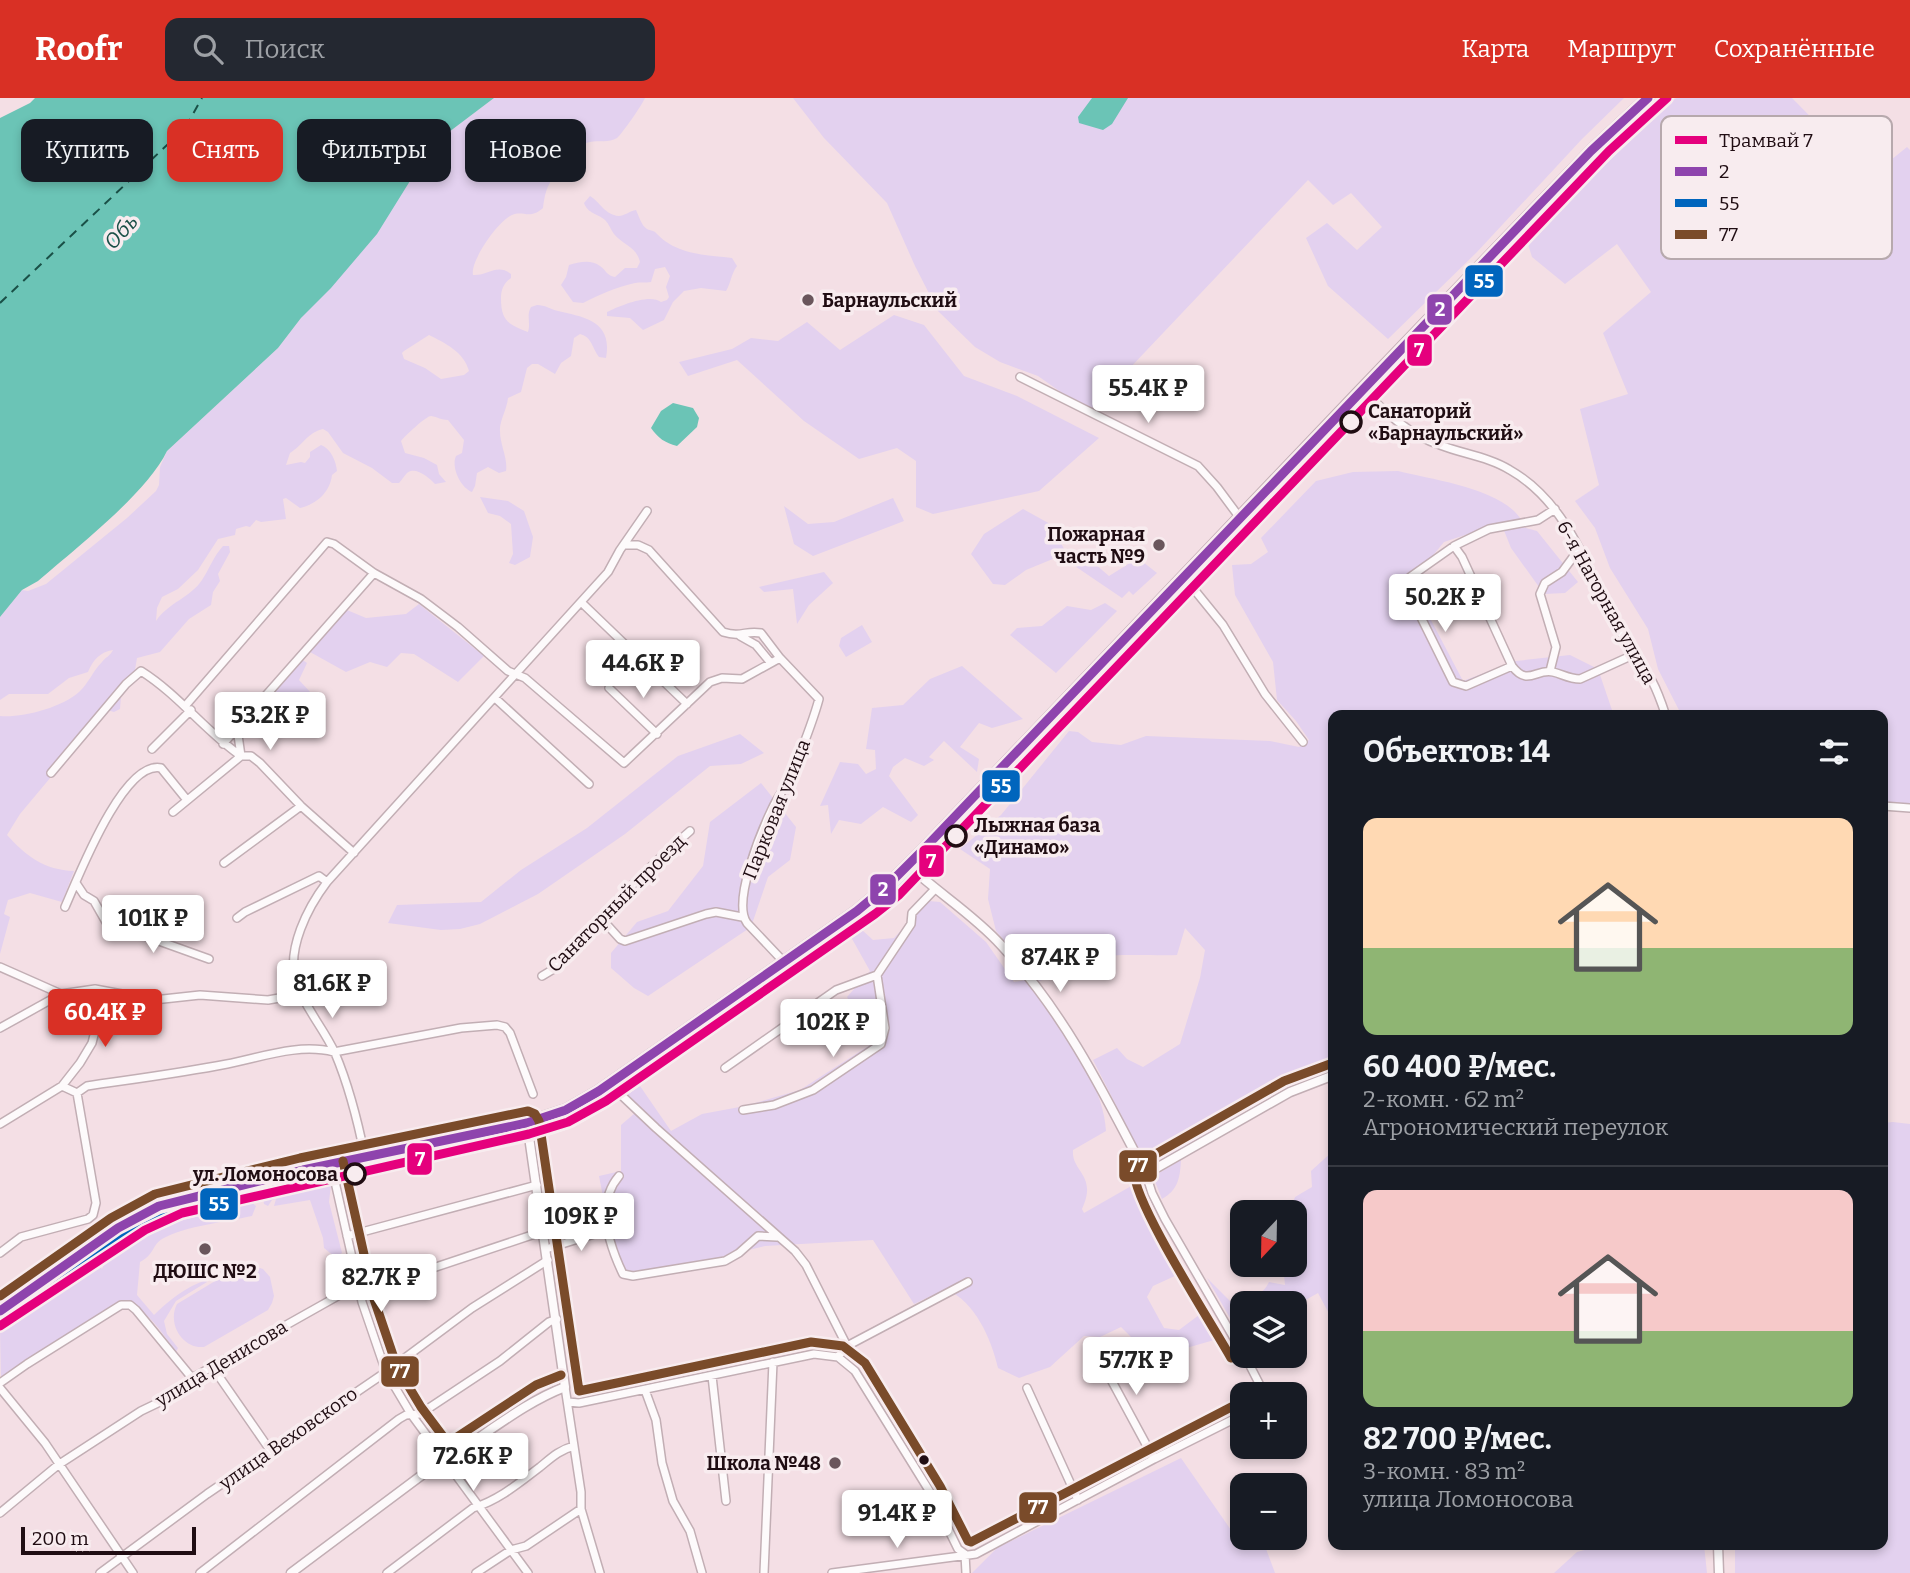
<!DOCTYPE html>
<html lang="ru">
<head>
<meta charset="utf-8">
<style>
  body { margin:0; font-family:Bitter,serif; background:#242831; color:#f1f3f6; height:100vh; display:flex; flex-direction:column; font-size:26px; white-space:nowrap }
  * { box-sizing:border-box; margin:0 }
  p { font-size:23px; color:#9ea1a6 }
  .icon { flex:none; width:38px; height:38px; fill:none; stroke:currentColor; stroke-width:2; stroke-linecap:round; stroke-linejoin:round }
  .map { position:relative; flex:1; overflow:hidden }
  .panel { position:absolute; left:1328px; top:612px; width:560px; height:840px; display:flex; flex-direction:column; background:#171b24; border-radius:14px; box-shadow:0 4px 10px #0003 }
  .panel>* { flex:none }
  .hud { position:absolute; left:21px; top:21px; width:665px; height:63px; display:flex; gap:14px }
  .needle { width:46px; rotate:202deg }
  .tools { position:absolute; left:1230px; top:1102px; display:grid; gap:14px }
  .tools a { display:grid; place-items:center; width:77px; height:77px; border-radius:14px; background:#171b24; box-shadow:0 4px 10px #0003; font-size:35px }
  .scale { position:absolute; left:21px; bottom:18px; width:175px; box-sizing:border-box; padding-left:7px; border:4px solid #200d13; border-top:0; font-size:19px; line-height:24px; white-space:nowrap; color:#200d13; -webkit-text-stroke:5px #f8ecef; paint-order:stroke }
  .price { position:absolute; translate:-50% -60px; padding:0 16px; border-radius:7px; background:#fff; color:#222; font-size:23px; line-height:46px; filter:drop-shadow(0 2px 4px #0008) }
  .price::after { content:''; position:absolute; left:50%; top:42px; width:21px; height:16px; margin-left:-10px; background:inherit; clip-path:polygon(0 0,100% 0,50% 100%) }
  .price.on { background:#d93025; color:#fff }
  ul { padding:0; list-style:none }
  li { display:grid; align-content:center; gap:14px; height:371px; padding:0 35px }
  li+li { border-top:2px solid #363941 }
  li span { display:grid; place-items:center; height:217px; border-radius:14px; color:#555 }
  li>.icon { margin-inline-start:auto }
  span .icon { width:126px; height:126px; fill:#fffc; stroke-width:1 }
  li b { font-size:30px }
  h2 { display:flex; justify-content:space-between; align-items:center; height:84px; padding:0 35px; font-size:30px }
  .pill { padding:0 24px; border-radius:14px; background:#171b24; box-shadow:0 4px 10px #0003; font-size:24px; line-height:63px }
  .pill.on { background:#d93025; color:#fff }
  header { display:flex; align-items:center; gap:42px; box-sizing:border-box; height:98px; padding:0 35px; background:#d93025; color:#fff }
  header strong { font-size:33px }
  nav { display:flex; gap:38px; margin-inline-start:auto; font-size:24px }
  .search { width:490px; height:63px; background:#242831; display:flex; align-items:center; gap:18px; box-sizing:border-box; padding:0 24px; border-radius:14px; color:#9ea1a6; font-size:26px }
  .map>svg:first-child { display:block }
</style>
</head>
<body>
<header>
<strong>Roofr</strong>
<div class="search"><svg class="icon" aria-label="search" viewBox="0 0 24 24"><circle cx="10" cy="10" r="6"/><path d="M15 15l6 6"/></svg>Поиск</div>
<nav><a>Карта</a><a>Маршрут</a><a>Сохранённые</a></nav>
</header>
<div class="map">
<svg width="1910" height="1475" viewBox="0 0 1910 1475">
  <rect width="100%" height="100%" fill="#f4dfe5"/>
  <path fill="#e3d1ef" fill-rule="evenodd" d="M494 0H645C642 7 622 36 617 40 609 45 598 42 590 44 568 49 564 57 555 74 547 92 546 89 543 110 530 122 523 112 512 117 498 123 470 163 473 177 488 178 497 165 511 176V180C504 185 501 191 501 200 501 223 508 226 528 234 531 224 526 218 531 209L537 207C545 207 550 211 558 213 584 219 613 223 606 260L599 259C592 250 592 239 580 236L574 240 571 258 561 265 555 276 538 266H532L527 270 521 294 508 300C507 311 499 324 500 333 500 347 508 360 506 373L499 375 488 369 477 375 475 388 472 394C460 389 451 369 456 358L462 355 464 342 448 322C441 322 438 319 431 318 426 318 405 338 401 343L405 355 424 360 437 367 439 376 446 384 435 386C429 380 416 368 407 375 404 378 402 382 399 385H392L372 370 343 355 328 334 323 331C307 335 303 347 290 355L286 367 301 364 305 365 310 359V354L321 347C331 351 336 363 337 373L332 377C330 394 317 406 300 410L286 400 283 401 286 421 261 424 256 422 250 429 246 428 236 431 235 437 218 441 198 472 178 491 162 499 157 510 156 523C168 505 191 499 202 482 210 470 213 459 223 448H229L230 454 218 476 220 483 213 494 211 507 189 521 160 554 137 560 134 578 121 598 120 611 114 614 107 612 20 716 7 737C26 758 44 772 74 773L62 804 30 795 8 802 4 816 10 819 0 856V618C22 620 61 610 79 594 88 586 93 573 102 564 106 559 110 558 113 552 100 554 93 562 88 574L69 580 48 596H9L0 602V519L22 492 28 493 46 486 127 420 156 393 159 387 160 369 167 353 278 250 428 54 449 34ZM429 237C445 245 464 254 469 273L464 277 441 281 425 270 404 261 402 255 404 253Z
    M793 0H1624L1582 41 1477 154 1388 241 1328 188 1306 140 1327 125 1357 152 1382 129 1351 95 1333 107 1308 82 1092 310 1065 297 1038 278 1000 264 975 249 938 213 915 168 887 105 824 40Z
    M1676 0H1792L1870 79 1907 49 1910 52V705H1883V618H1682L1658 571 1648 531 1610 470 1595 430 1575 403 1599 387 1580 311 1628 296 1603 235 1651 194 1617 146 1565 186 1532 159 1528 146 1613 55Z
    M590 98C600 104 605 117 619 118 624 118 630 113 636 112 639 118 641 127 647 131 651 133 654 132 657 136 677 157 706 157 732 160L737 168C731 176 731 185 726 193L701 190 684 193 673 204 664 222 643 232 630 220 607 218V214C619 208 650 195 661 204L667 202 669 199 666 189 670 178 665 169 655 171 651 184C645 185 640 184 635 185 616 189 599 197 583 205L573 204 561 187 566 179 569 167C579 164 591 161 600 168 607 173 606 177 615 179L625 170H637L640 164C636 148 624 148 614 136 611 132 609 126 605 122 597 115 588 116 584 105Z
    M894 217 924 227 964 278 1017 298 1099 340 1039 393 933 416 916 409V363L897 350 859 361 804 323 737 262 688 278 679 264 732 251 751 240 778 243 807 224 840 252Z
    M1398 373C1434 382 1504 391 1522 423L1483 431 1444 444 1411 484 1463 583 1516 563 1570 557 1598 571 1614 618H1334L1333 971 1279 993 1148 1070 1093 962 1117 950 1127 961 1143 969 1180 946 1200 880 1205 852 1185 830 1177 857C1149 858 1096 854 1073 864 1060 870 1053 880 1039 883L996 833 988 801 990 771 960 751 1001 717 1069 633 1078 634 1092 644 1121 647 1146 638 1270 643 1299 649 1309 642 1296 623 1277 602 1273 564 1235 497 1232 467 1251 466 1268 454 1261 440 1316 383 1353 374Z
    M480 399 508 403 524 413 533 439 530 459 515 467 509 465 513 456 511 426 500 418 488 415Z
    M893 400 904 423 813 458 794 446 784 408 808 426 834 424Z
    M1023 411 1052 427 1067 457 1095 466 1109 478 1138 460 1157 475 1133 497 1129 493 1122 500 1060 458 1026 472 1005 487 993 486 971 456 984 436Z
    M1519 428 1537 433 1578 484 1565 495 1544 496 1511 450 1503 430Z
    M824 474 833 485 809 507 797 526 793 491 764 494 759 489Z
    M1105 505 1117 513 1056 575 1010 537 1017 530 1042 528 1067 508 1091 512Z
    M419 506 484 558 458 584 414 556 401 555 387 569 370 564 346 574 310 554 347 512 366 520 406 516Z
    M862 527 872 544 846 559 839 548 841 540Z
    M301 561 307 565 299 582 312 596 299 615 280 601 265 618 262 612Z
    M962 568 1023 621 992 630 979 625 960 649 979 661 977 674 944 643 929 659 934 662 924 668 905 660 893 669 889 678 918 717 911 724 883 709 861 726 839 722 831 736 828 707 820 708 840 664 858 666 866 676 876 671 875 652 866 651 872 610 903 607 930 581Z
    M740 636 764 655 741 666 710 668 625 736 538 796 480 826 460 831 441 832 388 825 397 807 481 804 521 772 587 730 678 658Z
    M761 685 796 729 790 762 768 779 751 829 648 898 634 890 611 870V855L637 824 668 813 703 768 710 724Z
    M929 803 940 804 986 844 1014 884 1026 882C1055 925 1103 979 1106 1033L1073 1052C1071 1074 1098 1077 1082 1111L1084 1115 1133 1087 1141 1091 1178 1162 1177 1177 1153 1188 1147 1199 1164 1230 1179 1232 1203 1214 1221 1240 1152 1260 1121 1229 1100 1239 1084 1238 1050 1269 1019 1280 998 1270C991 1240 975 1204 946 1191L914 1206 873 1142 765 1148 632 1181 616 1165 599 1078 621 1073V1027L635 1015 622 1000 640 988 671 1033 702 1016 745 1008 800 992 873 945 847 899 870 873 851 839 861 831 873 842 894 840Z
    M1893 1024 1910 1026V1475H1735V1447H1883V1025Z
    M1333 1053V1223L1318 1195 1295 1208V1206H1242L1241 1239 1207 1180 1239 1212 1241 1200C1254 1198 1263 1197 1269 1184L1285 1187 1283 1167H1295V1115H1289L1295 1099 1312 1089 1311 1073Z
    M1181 1062C1180 1080 1178 1092 1162 1101L1154 1081 1159 1075Z
    M327 1083 331 1087 329 1104 342 1155 335 1159 324 1150 323 1140 310 1102 274 1108 276 1101 272 1102 268 1108 264 1106 263 1099Z
    M245 1103 251 1104 256 1108 252 1118C225 1124 185 1128 162 1141 152 1147 155 1156 140 1164L137 1197 154 1217C169 1202 186 1189 206 1182L207 1184 176 1203 164 1223 167 1236 178 1250 176 1254C160 1232 147 1210 120 1202L1 1281 0 1232 98 1166 102 1171 105 1164 146 1135 183 1116Z
    M245 1165 263 1171 270 1179 274 1198 272 1205 268 1212 204 1249C182 1251 167 1225 177 1206Z
    M1181 1360 1231 1432 1242 1425V1440H1262L1275 1475H972L997 1450Z
    M1604 1447H1704L1707 1475H1554L1577 1454Z"/>
  <path fill="#6bc4b6" d="M35 0H494L449 34 428 54 377 136 331 190 301 220 278 250 167 353C147 395 75 451 38 483L22 492 0 519V20L30 5Z
    M1092 0H1128L1112 26 1103 32 1079 25 1078 19Z
    M673 305 693 310 699 320 697 329 677 348C665 345 658 340 651 330L661 313Z"/>
  <g fill="none" stroke-linecap="round" stroke-linejoin="round">
    <path stroke="#1a5047" stroke-width="2" stroke-dasharray="9 7" stroke-linecap="butt" d="M0 205 185 30 202 0"/>
    <g stroke="#c2aeb4" stroke-width="10">
      <path id="minor" d="M1020 279 1198 368 1217 389 1240 420
        M1362 291C1384 313 1409 337 1440 347 1463 356 1489 359 1510 372 1577 410 1595 496 1633 557 1638 566 1646 574 1652 583 1658 594 1662 606 1666 618
        M624 447H638L649 452 723 534C742 540 745 532 761 535L780 560
        M1454 448 1489 431 1538 422 1555 411
        M1184 479 1223 527 1265 596 1303 644
        M582 505 687 606
        M740 538 756 547 770 564
        M1512 568 1466 588 1453 584 1406 489 1410 479 1454 448 1462 459 1512 568C1528 589 1536 570 1553 574 1562 576 1569 581 1580 581L1633 557
        M1550 573 1556 549 1540 496 1545 485 1562 474 1579 451
        M609 590 657 636
        M495 600 589 686
        M186 607 327 444 334 446 374 475 421 501 458 529 508 573 525 580 624 665 710 584 722 580 742 581 780 560 819 601C812 627 801 653 791 678 785 690 777 700 772 711 761 734 732 804 747 825L783 863
        M223 646 374 475
        M152 651 191 612
        M51 675 126 586 141 573C179 597 205 633 241 658L237 630
        M1883 708 1910 710
        M173 714 241 658H251L260 665 301 708 354 755
        M224 765 301 708
        M76 785 84 797 94 803 106 824 209 861
        M65 809C78 780 123 662 161 670L187 702
        M600 819 620 841 625 843 706 816 716 814 742 819
        M237 820 245 814 319 778 327 784
        M0 869 61 896
        M542 878 552 872C596 824 640 776 690 733
        M0 930 61 896 95 891 154 902 200 897 268 902 302 896
        M725 970 836 892 877 877 911 826 912 815 935 791
        M612 984 618 994 656 1030 795 1153 806 1167 847 1248
        M62 988 80 965 92 945 105 893
        M743 1012 774 1007 813 992 881 946 885 930 877 877
        M0 1026 62 988 77 995 87 988C134 981 181 975 227 966 262 959 299 945 334 954L461 930 497 927 505 929 510 935 533 996
        M365 1059C358 1024 349 988 335 955 324 931 305 910 296 884 286 851 308 809 327 784L608 474 620 452 647 413
        M331 1066 362 1204 386 1274 411 1316 528 1475
        M1146 1076 1152 1095 1165 1121 1242 1254
        M619 1078C595 1106 609 1147 623 1176L633 1178 725 1163 739 1155 758 1138 777 1139
        M347 1138 537 1087
        M546 1151 607 1132
        M0 1155 21 1139 88 1121 93 1117 96 1105 77 995
        M1094 1250 1154 1361
        M1245 1258 1265 1297
        M838 1259 847 1248 968 1184
        M211 1267 270 1352
        M712 1278 726 1403
        M0 1285 27 1266 121 1207H130L136 1212 192 1280
        M565 1289 581 1394V1411L600 1475
        M0 1290 45 1345 133 1475
        M1027 1290 1078 1402
        M645 1292 656 1322 662 1365 673 1403 690 1433 702 1475
        M568 1304 579 1305 814 1256 838 1259 855 1273 930 1394 958 1451 965 1456 966 1475
        M0 1415 58 1367 141 1313 166 1301 192 1280 352 1190 370 1191 544 1133
        M100 1475 207 1396 386 1274 472 1210 548 1162
        M200 1475 399 1321 406 1317 420 1316 500 1263 549 1224 557 1221
        M387 1475 473 1410C499 1402 519 1385 540 1369 551 1360 559 1352 574 1348
        M476 1475 511 1452 526 1448 581 1411
        M764 1475 773 1264
        M832 1475 976 1456 1154 1361 1242 1317"/>
    </g>
    <g stroke="#c2aeb4" stroke-width="11">
      <path id="tertiary" d="M908 767C938 795 974 817 1001 847 1064 914 1104 995 1146 1076L1290 994 1334 977
        M1718 1447 1719 1475
        M291 1475 434 1368C478 1344 518 1307 565 1289L527 1025"/>
    </g>
    <g stroke="#c2aeb4" stroke-width="14">
      <path id="trunk" d="M0 1213 118 1130 159 1108 303 1072 527 1025 566 1012 599 993 857 813 887 788 922 753 1362 291 1591 53 1648 0"/>
    </g>
    <use href="#minor" stroke="#fdfafb" stroke-width="7"/>
    <use href="#tertiary" stroke="#fdfafb" stroke-width="8"/>
    <use href="#trunk" stroke="#fdfafb" stroke-width="10"/>
    <g stroke="#f8ecef" stroke-width="14">
      <path id="bus-1" d="M0 1213 118 1130 159 1108 303 1072 527 1025 566 1012 599 993 857 813 887 788 922 753 1591 53 1648 0"/>
    </g>
    <g stroke="#f8ecef" stroke-width="14">
      <path id="bus-2" d="M7 1223 124 1140 163 1120 306 1084 530 1037 571 1023 606 1003 864 823 896 797 931 761 1600 62 1656 9"/>
    </g>
    <g stroke="#f8ecef" stroke-width="14">
      <path id="bus-3" d="M343 1063 374 1201 397 1269 421 1309 448 1345 536 1287 561 1277
        M0 1198 111 1120 155 1096 300 1060 528 1013 535 1016 539 1023 579 1293 811 1244 843 1248 865 1265 940 1388 968 1443 971 1444 1237 1306
        M1231 1260C1212 1226 1133 1104 1134 1073L1140 1065 1284 983 1330 966"/>
    </g>
    <use href="#bus-1" stroke="#8e44ad" stroke-width="9"/>
    <use href="#bus-2" stroke="#0065bd" stroke-width="9"/>
    <use href="#bus-3" stroke="#7a4b2a" stroke-width="9"/>
    <g stroke="#f8ecef" stroke-width="14">
      <path id="tram-1" d="M0 1228 145 1132 182 1115 529 1036 568 1024 606 1003 875 816 899 797 1609 53 1667 0"/>
    </g>
    <use href="#tram-1" stroke="#e5007d" stroke-width="9"/>
  </g>
  <g fill="#6a565c" stroke="#f8ecef" stroke-width="2.5">
    <circle cx="808" cy="202" r="7"/>
    <circle cx="1159" cy="447" r="7"/>
    <circle cx="205" cy="1151" r="7"/>
    <circle cx="835" cy="1365" r="7"/>
  </g>
  <g fill="#f8ecef" stroke="#200d13" stroke-width="3.5">
    <circle cx="1351" cy="324" r="10"/>
    <circle cx="956" cy="738" r="10"/>
    <circle cx="355" cy="1076" r="10"/>
  </g>
  <circle fill="#200d13" stroke="#f8ecef" stroke-width="2.5" cx="924" cy="1362" r="6"/>
  <g text-anchor="middle" stroke-width="7" stroke-linejoin="round" paint-order="stroke">
    <g font-size="19" font-weight="bold" fill="#200d13" stroke="#f8ecef" text-anchor="end">
      <text x="822" y="209" text-anchor="start">Барнаульский</text>
      <text x="1145" y="443">Пожарная<tspan x="1145" dy="22">часть №9</tspan></text>
      <text x="205" y="1180" text-anchor="middle">ДЮШС №2</text>
      <text x="821" y="1372">Школа №48</text>
    </g>
    <g font-size="19" font-weight="bold" fill="#200d13" stroke="#f8ecef" text-anchor="start">
      <text x="1368" y="320">Санаторий<tspan x="1368" dy="22">«Барнаульский»</tspan></text>
      <text x="974" y="734">Лыжная база<tspan x="974" dy="22">«Динамо»</tspan></text>
      <text x="338" y="1083" text-anchor="end">ул. Ломоносова</text>
    </g>
    <g font-size="19" fill="#200d13" stroke="#f8ecef">
      <text transform="translate(1607 504) rotate(61)" y="7">6-я Нагорная улица</text>
      <text transform="translate(776 711) rotate(-68)" y="7">Парковая улица</text>
      <text transform="translate(616 805) rotate(-45)" y="7">Санаторный проезд</text>
      <text transform="translate(221 1265) rotate(-31)" y="7">улица Денисова</text>
      <text transform="translate(288 1340) rotate(-35)" y="7">улица Веховского</text>
    </g>
    <g font-size="21" font-style="italic" fill="#1a5047" stroke="#f8ecef">
      <text transform="translate(121 134) rotate(-47)" y="7">Обь</text>
    </g>
  </g>
  <rect x="1661" y="18" width="231" height="143" rx="10" fill="#f8ecef" stroke="#b7a9ad" stroke-width="2"/>
  <rect x="1675" y="38" width="32" height="8" fill="#e5007d"/>
  <rect x="1675" y="69" width="32" height="9" fill="#8e44ad"/>
  <rect x="1675" y="101" width="32" height="8" fill="#0065bd"/>
  <rect x="1675" y="132" width="32" height="9" fill="#7a4b2a"/>
  <g font-size="19" fill="#200d13">
    <text x="1719" y="49">Трамвай 7</text>
    <text x="1719" y="80">2</text>
    <text x="1719" y="112">55</text>
    <text x="1719" y="143">77</text>
  </g>
  <g stroke="#f8ecef" stroke-width="2.5">
    <rect x="1464" y="166" width="40" height="34" rx="7" fill="#0065bd"/>
    <rect x="1426" y="195" width="27" height="33" rx="7" fill="#8e44ad"/>
    <rect x="1406" y="235" width="27" height="34" rx="7" fill="#e5007d"/>
    <rect x="981" y="671" width="40" height="34" rx="7" fill="#0065bd"/>
    <rect x="918" y="746" width="27" height="34" rx="7" fill="#e5007d"/>
    <rect x="869" y="775" width="28" height="33" rx="7" fill="#8e44ad"/>
    <rect x="406" y="1044" width="27" height="34" rx="7" fill="#e5007d"/>
    <rect x="1118" y="1051" width="40" height="34" rx="7" fill="#7a4b2a"/>
    <rect x="199" y="1089" width="40" height="34" rx="7" fill="#0065bd"/>
    <rect x="380" y="1257" width="40" height="33" rx="7" fill="#7a4b2a"/>
    <rect x="1018" y="1393" width="40" height="33" rx="7" fill="#7a4b2a"/>
  </g>
  <g font-size="19" text-anchor="middle" font-weight="bold" fill="#fff">
    <text x="1484" y="190">55</text>
    <text x="1440" y="218">2</text>
    <text x="1419" y="259">7</text>
    <text x="1001" y="695">55</text>
    <text x="931" y="770">7</text>
    <text x="883" y="798">2</text>
    <text x="420" y="1068">7</text>
    <text x="1138" y="1074">77</text>
    <text x="219" y="1113">55</text>
    <text x="400" y="1280">77</text>
    <text x="1038" y="1416">77</text>
  </g>
</svg>
<div class="tools">
<a><svg class="needle" viewBox="-14 -14 28 28"><path d="M0-13l5 13h-10z" fill="#e53935"/><path d="M0 13l5-13h-10z" fill="#9ea1a6"/></svg></a>
<a><svg class="icon" aria-label="layers" viewBox="0 0 24 24"><path d="M12 4l9 5-9 5-9-5zM3 14l9 5 9-5"/></svg></a>
<a>+</a>
<a>−</a>
</div>
<div class="scale">200 m</div>
<b class="price" style="left:1148px;top:327px">55.4K ₽</b>
<b class="price" style="left:1445px;top:536px">50.2K ₽</b>
<b class="price" style="left:643px;top:602px">44.6K ₽</b>
<b class="price" style="left:270px;top:654px">53.2K ₽</b>
<b class="price" style="left:153px;top:857px">101K ₽</b>
<b class="price" style="left:1060px;top:896px">87.4K ₽</b>
<b class="price" style="left:332px;top:922px">81.6K ₽</b>
<b class="price on" style="left:105px;top:951px">60.4K ₽</b>
<b class="price" style="left:833px;top:961px">102K ₽</b>
<b class="price" style="left:581px;top:1155px">109K ₽</b>
<b class="price" style="left:381px;top:1216px">82.7K ₽</b>
<b class="price" style="left:1136px;top:1299px">57.7K ₽</b>
<b class="price" style="left:473px;top:1395px">72.6K ₽</b>
<b class="price" style="left:897px;top:1452px">91.4K ₽</b>
<div class="hud">
<a class="pill">Купить</a>
<a class="pill on">Снять</a>
<a class="pill">Фильтры</a>
<a class="pill">Новое</a>
</div>
<section class="panel">
<h2>Объектов: 14<svg class="icon" aria-label="filters" viewBox="0 0 24 24"><path d="M4 7h16M4 17h16"/><circle cx="9" cy="7" r="2"/><circle cx="15" cy="17" r="2"/></svg></h2>
<ul>
<li><span style="background:linear-gradient(#ffd9b3 60%,#8fb573 0)"><svg class="icon" aria-label="home" viewBox="0 0 24 24"><path d="M3 11l9-7 9 7M6 9v11h12V9"/></svg></span><div><b>60 400 ₽/мес.</b><p>2-комн. · 62 m²</p><p>Агрономический переулок</p></div></li>
<li><span style="background:linear-gradient(#f6c9c9 65%,#8fb573 0)"><svg class="icon" aria-label="home" viewBox="0 0 24 24"><path d="M3 11l9-7 9 7M6 9v11h12V9"/></svg></span><div><b>82 700 ₽/мес.</b><p>3-комн. · 83 m²</p><p>улица Ломоносова</p></div></li>
</ul>
</section>
</div>
</body>
</html>
